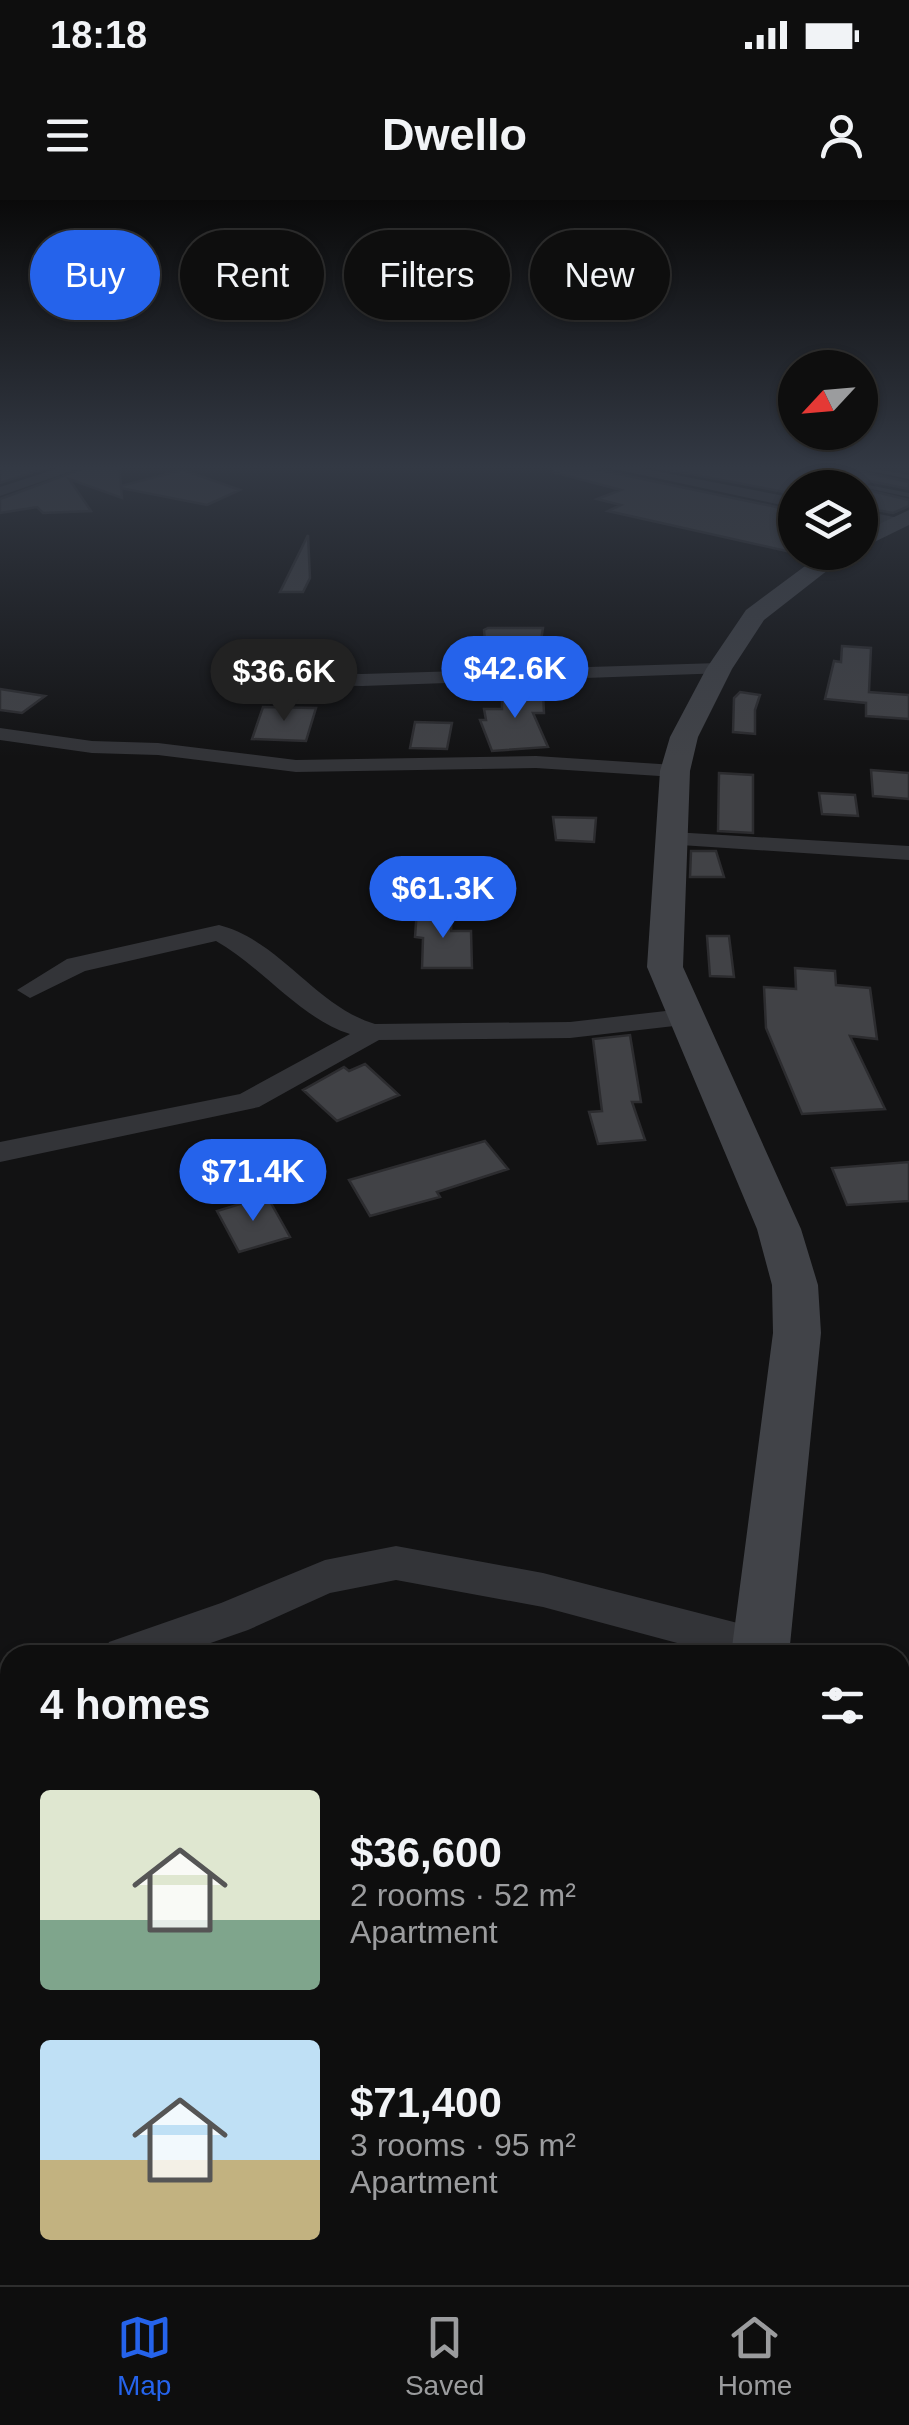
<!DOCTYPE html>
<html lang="en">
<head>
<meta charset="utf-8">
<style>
  body { margin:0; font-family:Helvetica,sans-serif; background:#1c1c1c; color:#f1f3f6; height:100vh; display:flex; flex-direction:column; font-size:38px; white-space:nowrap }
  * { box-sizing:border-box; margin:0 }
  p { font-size:32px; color:#9b9c9e }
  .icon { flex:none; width:55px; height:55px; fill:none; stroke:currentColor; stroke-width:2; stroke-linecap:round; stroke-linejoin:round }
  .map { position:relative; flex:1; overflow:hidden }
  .side { position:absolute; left:0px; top:1445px; width:910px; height:640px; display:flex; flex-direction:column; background:#0e0e0e; border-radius:30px 30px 0 0; box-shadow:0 2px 8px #0004,0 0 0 2px #2e2e2e }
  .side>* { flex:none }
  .guide { position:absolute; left:30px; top:30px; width:850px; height:90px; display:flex; gap:20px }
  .needle { width:65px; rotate:244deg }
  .tools { position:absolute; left:778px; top:150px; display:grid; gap:20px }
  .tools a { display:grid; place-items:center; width:100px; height:100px; border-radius:50%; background:#0e0e0e; box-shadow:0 2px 8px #0004,0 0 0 2px #2e2e2e; font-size:50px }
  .price { position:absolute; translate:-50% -85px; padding:0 22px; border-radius:35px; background:#2563eb; color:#fff; font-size:32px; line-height:65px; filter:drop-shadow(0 2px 5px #0008) }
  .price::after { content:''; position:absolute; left:50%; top:60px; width:30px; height:22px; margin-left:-15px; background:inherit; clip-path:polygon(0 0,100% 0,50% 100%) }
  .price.current { background:#222; color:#fff }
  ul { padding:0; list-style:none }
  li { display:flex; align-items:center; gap:30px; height:250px; padding:0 40px }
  li span { display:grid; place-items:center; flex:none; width:280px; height:200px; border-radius:10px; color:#555 }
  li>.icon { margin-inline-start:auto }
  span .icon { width:120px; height:120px; fill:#fffc; stroke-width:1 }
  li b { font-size:42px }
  h2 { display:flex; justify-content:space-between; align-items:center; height:120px; padding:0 40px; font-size:42px }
  .pill { padding:0 35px; border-radius:45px; background:#0e0e0e; box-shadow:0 2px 8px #0004,0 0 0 2px #2e2e2e; font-size:35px; line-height:90px }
  .pill.current { background:#2563eb; color:#fff }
  .status { display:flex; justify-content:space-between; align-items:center; height:70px; padding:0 50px; background:#0e0e0e; direction:ltr }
  .status svg { height:28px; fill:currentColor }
  header { display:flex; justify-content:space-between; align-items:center; height:130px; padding:0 40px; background:#0e0e0e; font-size:45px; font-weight:600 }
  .tabs { display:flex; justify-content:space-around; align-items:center; height:140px; border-top:2px solid #2e2e2e; background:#0e0e0e; font-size:28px; color:#9b9c9e }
  .tabs a { display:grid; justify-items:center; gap:5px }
  .tabs .current { color:#2563eb }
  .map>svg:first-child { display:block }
</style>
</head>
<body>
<div class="status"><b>18:18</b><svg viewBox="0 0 49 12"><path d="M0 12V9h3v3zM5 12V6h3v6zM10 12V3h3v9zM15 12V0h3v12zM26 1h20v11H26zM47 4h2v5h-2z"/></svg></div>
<header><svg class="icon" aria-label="menu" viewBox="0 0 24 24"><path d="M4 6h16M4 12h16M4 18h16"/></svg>Dwello<svg class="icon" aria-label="person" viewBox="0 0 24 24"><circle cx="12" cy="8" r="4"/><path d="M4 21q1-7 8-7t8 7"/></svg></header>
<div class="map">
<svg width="909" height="2085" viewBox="0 0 909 2085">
  <rect width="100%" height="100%" fill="#121213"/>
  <path fill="#414246" stroke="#2c2c2f" stroke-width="2.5" d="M0 265H56L0 283Z
    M93 265H119L121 286 183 270 240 290 207 305 121 288 122 298 69 279 91 311 43 313 37 307 0 313V299Z
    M554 265H592L595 269 795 311V353L608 311 621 305 597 299 621 290 553 272Z
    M643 265H831L909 282V289L869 281 863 289 909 300V306L893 313 860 307V288H795V294Z
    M308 335 310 378 303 392H280Z
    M488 428H543L537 465 487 464 484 430Z
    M842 446 871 448 869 492 909 495V519L866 516V503L825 499 834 461 841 462Z
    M502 487 543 492 544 513H533L548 547 492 551 480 520H486L484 509H502Z
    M0 489 45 496 22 513 0 510Z
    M740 492 760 495 755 510V534L733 532 734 498Z
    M263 507 316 508 306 541 252 539Z
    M415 522 452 523 447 549 410 548Z
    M871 570 909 573V599L873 596Z
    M719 573 753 575V633L718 631Z
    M819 593 855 595 858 616 822 614Z
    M553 617 596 618 594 642 556 640Z
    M691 651H716L724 677H690Z
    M417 709 452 710 451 731H471L472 768H422L423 738 415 737Z
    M707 736H729L734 777 710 776Z
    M795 768 835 771 836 785 870 788 877 839 850 836 885 909 802 914 766 828 764 787 796 789Z
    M630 835 641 902H632L645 940 598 944 589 912 602 911 593 839Z
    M365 864 399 895 337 921 303 890 344 867 349 871Z
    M485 941 508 969 437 992 440 997 370 1016 349 980Z
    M909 962V1001L847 1005 832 968Z
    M267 996 290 1037 239 1052 217 1011Z"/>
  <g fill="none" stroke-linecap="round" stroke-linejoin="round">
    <path fill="#333438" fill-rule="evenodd" d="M840 265H853L909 275V279Z
      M868 285 909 293V297L866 288Z"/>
    <path fill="#333438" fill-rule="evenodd" d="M68 265H89L0 296V287Z
      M596 265H624L795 298V308Z
      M860 310 903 319 905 322 897 327 860 320Z
      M719 463 729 469 726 473 362 486 247 483 237 477 247 471 362 474Z
      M0 528 92 541 158 543 296 560 536 556 675 565 686 571 675 577 536 568 296 572 158 555 92 553 0 540Z
      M673 632 909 646V660L665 644 661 639 665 634Z
      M219 725C281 741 315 806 375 824L570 822 683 809 697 817 683 825 570 838 379 840 259 907 0 962V942L240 894 350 834C301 819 262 767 216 741L85 771 30 798 17 790 67 759Z
      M396 1346 543 1373 761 1429 776 1434 782 1447 778 1455H722L543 1407 396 1380 330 1393 248 1430 176 1455H103L109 1442 221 1403 325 1360Z
      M10 1467V1505L0 1506V1468Z
      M10 1661V1712L0 1716V1665Z
      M900 1845 909 1846V1898L900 1897Z"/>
    <path fill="#414348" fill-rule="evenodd" d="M909 310V325L860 349V333Z
      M824 352H851L764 420 732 469 698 537 690 571 683 767 801 1029 818 1085 821 1133 789 1455H731L773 1133 772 1085 757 1029 647 767 660 571 670 537 706 469 746 410Z
      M657 2075H735L734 2085H656Z"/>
  </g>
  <linearGradient id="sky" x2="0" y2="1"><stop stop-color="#0a0a0a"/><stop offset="0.48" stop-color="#333944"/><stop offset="1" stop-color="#333944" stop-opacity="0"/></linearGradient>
  <rect width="909" height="557" fill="url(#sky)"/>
</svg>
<div class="tools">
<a><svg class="needle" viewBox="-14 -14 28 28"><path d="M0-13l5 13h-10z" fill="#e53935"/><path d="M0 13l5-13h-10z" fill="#9b9c9e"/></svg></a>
<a><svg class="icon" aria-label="layers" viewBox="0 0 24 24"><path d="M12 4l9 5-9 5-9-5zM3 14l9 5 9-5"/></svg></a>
</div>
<b class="price" style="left:515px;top:521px">$42.6K</b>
<b class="price current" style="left:284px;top:524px">$36.6K</b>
<b class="price" style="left:443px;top:741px">$61.3K</b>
<b class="price" style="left:253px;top:1024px">$71.4K</b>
<div class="guide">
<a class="pill current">Buy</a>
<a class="pill">Rent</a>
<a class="pill">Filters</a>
<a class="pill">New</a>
</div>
<section class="side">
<h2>4 homes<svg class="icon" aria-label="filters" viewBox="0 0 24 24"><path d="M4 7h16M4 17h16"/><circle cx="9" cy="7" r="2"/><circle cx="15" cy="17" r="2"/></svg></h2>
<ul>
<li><span style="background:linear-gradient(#dfe7d0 65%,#7fa58c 0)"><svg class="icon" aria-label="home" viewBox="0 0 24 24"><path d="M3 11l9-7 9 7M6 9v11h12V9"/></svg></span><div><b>$36,600</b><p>2 rooms · 52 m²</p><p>Apartment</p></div></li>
<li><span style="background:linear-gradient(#bfe0f5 60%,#c2b280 0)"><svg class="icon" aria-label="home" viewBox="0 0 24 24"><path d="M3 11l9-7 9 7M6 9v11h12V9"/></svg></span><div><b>$71,400</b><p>3 rooms · 95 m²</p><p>Apartment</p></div></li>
</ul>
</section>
</div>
<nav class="tabs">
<a class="current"><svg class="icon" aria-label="map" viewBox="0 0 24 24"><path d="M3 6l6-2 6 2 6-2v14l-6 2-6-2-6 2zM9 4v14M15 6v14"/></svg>Map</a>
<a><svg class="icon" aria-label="saved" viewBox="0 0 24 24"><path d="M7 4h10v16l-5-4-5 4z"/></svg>Saved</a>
<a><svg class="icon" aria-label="home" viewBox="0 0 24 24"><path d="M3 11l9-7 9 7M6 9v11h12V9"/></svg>Home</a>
</nav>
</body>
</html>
